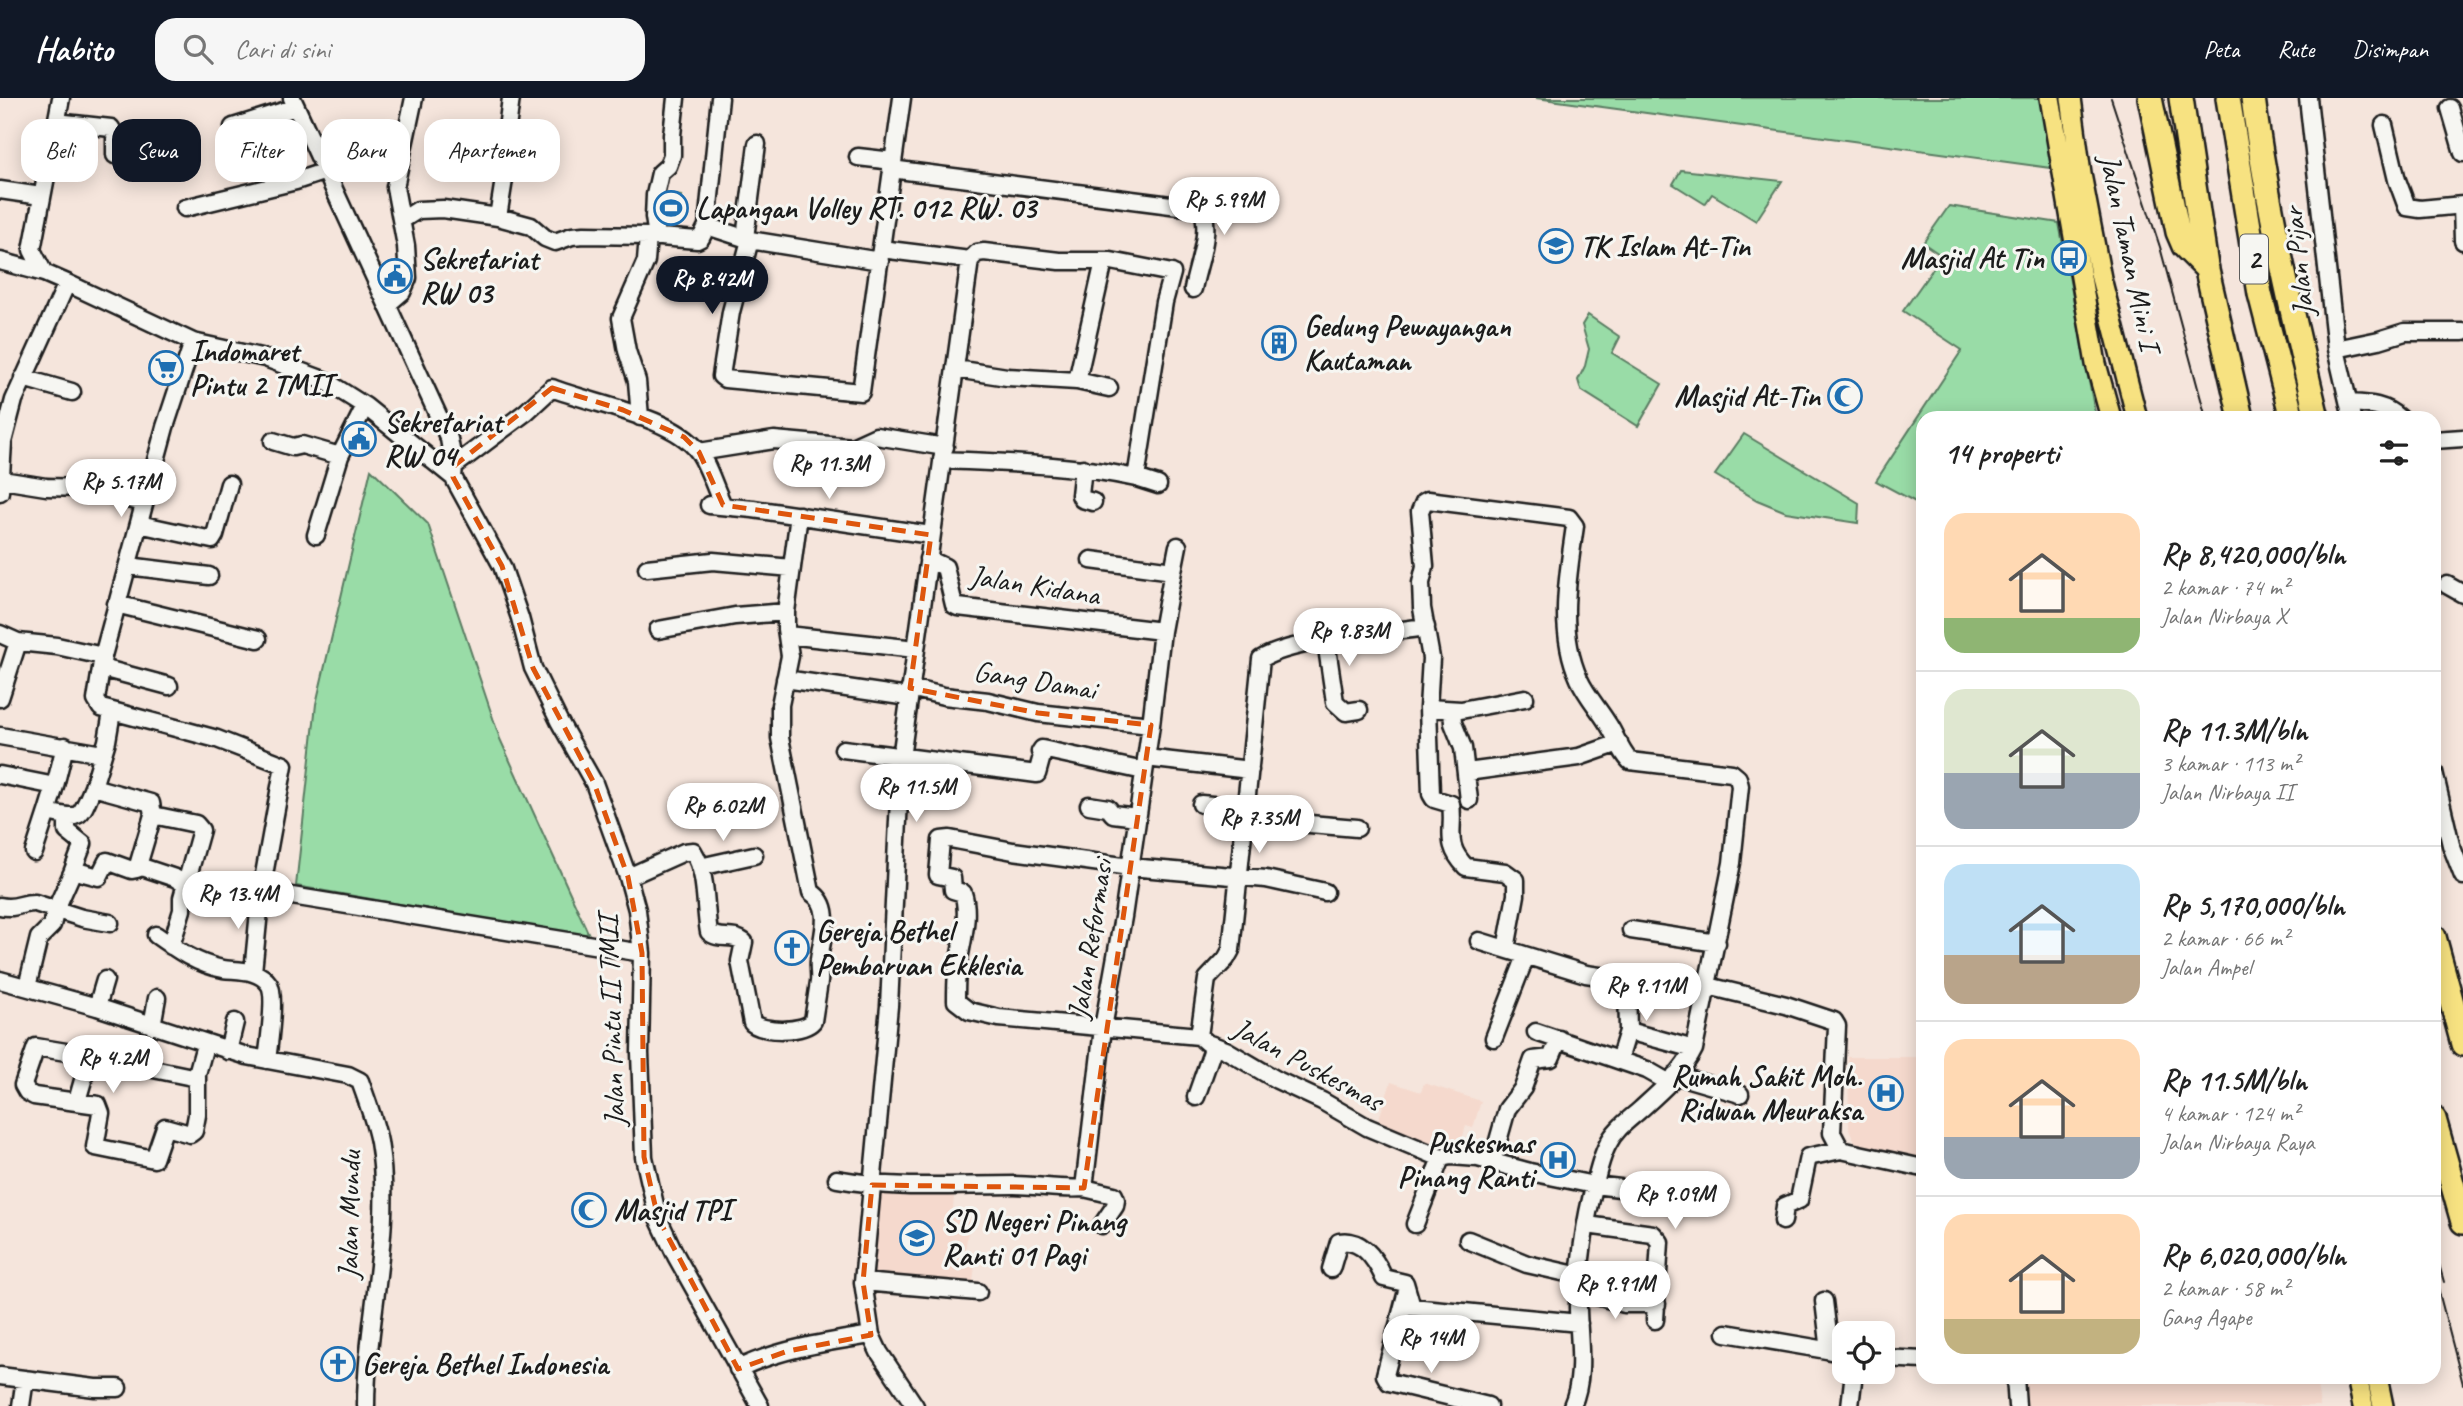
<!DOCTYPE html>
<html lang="id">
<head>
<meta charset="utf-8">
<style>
  body { margin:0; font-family:Caveat,sans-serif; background:#f6f6f6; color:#222; height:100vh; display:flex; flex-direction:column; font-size:26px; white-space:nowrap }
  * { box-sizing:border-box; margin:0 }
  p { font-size:23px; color:#767676 }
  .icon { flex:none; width:38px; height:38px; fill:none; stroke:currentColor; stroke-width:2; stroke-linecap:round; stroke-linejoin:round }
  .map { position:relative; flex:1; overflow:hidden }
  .side { position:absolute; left:1916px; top:313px; width:525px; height:973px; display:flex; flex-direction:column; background:#fff; border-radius:21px; box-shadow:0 4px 18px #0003 }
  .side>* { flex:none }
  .banner { position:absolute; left:21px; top:21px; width:665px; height:63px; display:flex; gap:14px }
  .tools { position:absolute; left:1832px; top:1223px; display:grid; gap:14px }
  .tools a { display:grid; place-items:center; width:63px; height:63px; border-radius:14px; background:#fff; box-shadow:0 4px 18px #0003; font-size:35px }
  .price { position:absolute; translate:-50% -60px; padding:0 16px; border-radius:24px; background:#fff; color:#222; font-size:23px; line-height:46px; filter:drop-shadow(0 2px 4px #0008) }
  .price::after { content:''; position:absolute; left:50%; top:42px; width:21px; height:16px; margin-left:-10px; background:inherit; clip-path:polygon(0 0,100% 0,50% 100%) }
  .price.selected { background:#111827; color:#fff }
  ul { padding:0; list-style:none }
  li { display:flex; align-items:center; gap:21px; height:175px; padding:0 28px }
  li+li { border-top:2px solid #e0e0e0 }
  li span { display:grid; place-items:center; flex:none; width:196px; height:140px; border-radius:21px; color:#555 }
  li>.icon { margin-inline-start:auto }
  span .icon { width:84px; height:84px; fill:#fffc; stroke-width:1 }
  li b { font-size:30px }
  h2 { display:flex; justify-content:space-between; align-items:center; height:84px; padding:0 28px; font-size:30px }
  .tag { padding:0 24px; border-radius:21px; background:#fff; box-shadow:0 4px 18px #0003; font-size:24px; line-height:63px }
  .tag.selected { background:#111827; color:#fff }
  header { display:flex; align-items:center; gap:42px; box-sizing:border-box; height:98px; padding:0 35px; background:#111827; color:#fff }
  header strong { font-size:33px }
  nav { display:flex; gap:38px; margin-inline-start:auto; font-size:24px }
  .search { width:490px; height:63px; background:#f6f6f6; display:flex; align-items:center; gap:18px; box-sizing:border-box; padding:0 24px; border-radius:21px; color:#767676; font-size:26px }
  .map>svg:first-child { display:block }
</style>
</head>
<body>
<header>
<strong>Habito</strong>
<div class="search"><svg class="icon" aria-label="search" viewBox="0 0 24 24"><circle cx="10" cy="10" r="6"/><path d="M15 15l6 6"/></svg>Cari di sini</div>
<nav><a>Peta</a><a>Rute</a><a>Disimpan</a></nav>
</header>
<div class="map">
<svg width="2463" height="1308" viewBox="0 0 2463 1308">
  <rect width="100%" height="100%" fill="#f5e5dc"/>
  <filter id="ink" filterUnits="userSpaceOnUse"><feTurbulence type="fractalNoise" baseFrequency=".0143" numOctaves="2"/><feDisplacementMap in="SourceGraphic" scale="14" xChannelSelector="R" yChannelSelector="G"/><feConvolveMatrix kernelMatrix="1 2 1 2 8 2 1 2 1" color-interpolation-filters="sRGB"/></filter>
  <g filter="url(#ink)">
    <path fill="#f5d9cd" d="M1848 959H1923V1063L1891 1056 1855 1044 1849 1031Z
      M1391 984 1421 994 1424 985 1481 1003 1473 1030 1466 1028 1458 1054 1375 1032Z
      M873 1089 954 1098 953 1112 970 1114 964 1165 975 1167 972 1192 862 1179Z
      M2021 1279H2316L2320 1308H2020Z"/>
    <path fill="#99dca7" stroke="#5a7c62" stroke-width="2" d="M1536 0H2047L2058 71Z
      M1681 72 1782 83 1756 123 1712 96 1705 106 1673 86Z
      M663 95 682 98 678 125 659 122Z
      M1949 108 2059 125 2096 320H1923V408L1876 383 1962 252 1903 213 1942 158 1923 145Z
      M1588 217 1620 239 1612 255 1662 286 1638 328 1581 292 1578 282 1585 268 1589 251 1582 227Z
      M1744 336 1859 405 1858 425 1786 414 1757 402 1715 377Z
      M371 371 428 426 500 641 590 839 296 788 316 606Z"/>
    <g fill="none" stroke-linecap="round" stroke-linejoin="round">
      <g stroke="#1c1c1c" stroke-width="21">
        <path id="minor" d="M292 0 449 341 454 368 453 379
          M902 0 881 151 970 162 901 660 889 908 863 1184 871 1237 879 1254 915 1308
          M2308 0 2336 251 2352 320
          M2450 10 2463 55
          M56 24 111 30 115 37V57
          M2384 27 2397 82 2407 109 2420 111 2463 107
          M233 29 296 9
          M858 59 893 63
          M891 71 1202 111C1212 134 1197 168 1193 191
          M0 92 41 98
          M2462 107 2463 143
          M185 110 296 83 326 73
          M498 119 506 69 505 46 511 0
          M402 122 418 112 443 111 498 119 531 128 545 140 555 144 572 138 584 137 648 138 697 142 701 140 707 128 720 0
          M707 128 750 142 880 163
          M657 139 654 119 655 97 660 75 668 68 672 57V37L676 0
          M745 140 757 46
          M750 142 731 214 721 278 725 281 861 294 881 151
          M0 163 44 175 67 185 193 244 265 260 324 282 365 308 453 379 502 468 520 520 533 570 559 623 594 685 628 779 637 812 642 855 640 955 644 1059 658 1120 676 1158 760 1308
          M44 175 32 152 61 0
          M388 206 402 194 408 180 406 148 395 89 414 0
          M2336 251 2379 242 2405 234H2463
          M956 271 1007 279 1077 283 1104 163
          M23 280 72 294
          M1077 283 1109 290
          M2349 305C2368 306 2384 306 2399 320
          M640 319 637 283 627 253 621 220 646 163 648 138
          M2434 342 2463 340
          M273 343 293 349 302 347 340 358
          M699 354 774 342 852 349 876 338 945 349
          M942 362C1008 365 1072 366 1136 380L1164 204 1172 175 1111 163H1059L984 154 977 155 970 162
          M454 368 526 314 552 290C592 306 673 319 698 353 708 366 715 391 723 407
          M1083 370 1080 397 1082 401 1093 404
          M1136 380 1158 387
          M2 382 46 389 83 390 144 405
          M0 394 3 344 14 302 67 185
          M709 407 753 411 931 437
          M139 426 212 442 215 437 229 386
          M316 437 340 358 365 308
          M928 461 945 469 954 507 958 509 1162 533
          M128 468 209 478
          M647 470 713 463 792 470
          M1173 473 1178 448
          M2447 487 2463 496
          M116 506 258 541
          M658 532 735 518 786 514
          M0 536 18 544 57 548 103 558 165 329 193 244
          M787 537 916 551
          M1326 543 1335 604 1346 614 1359 612
          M103 558 96 602 101 610 217 641 284 667 261 793 253 874
          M102 570 169 588
          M785 581 908 599
          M910 590 944 598 988 603 1038 615 1151 627
          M0 600 18 544
          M1428 610 1461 612 1525 600
          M1452 612 1453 625 1463 650 1469 702
          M112 614 107 643 93 689 151 705 153 717
          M0 638 102 656
          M843 651 1037 676 1042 658 1040 654 1042 651 1144 673
          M1146 660 1250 672
          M1467 674 1579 659 1619 645
          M2434 674 2451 747 2463 778
          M0 677 55 688 47 714C81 721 79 723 93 689
          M55 688 65 648
          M1201 706 1246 710
          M1089 707 1108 710 1113 716 1137 719
          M67 719V733L83 746 72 775
          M1244 724 1268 725 1274 723 1357 730
          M34 754 47 714
          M139 768 175 780 186 787
          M700 769 754 757
          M628 779 684 754 693 753C708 777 704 807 709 834 719 843 733 835 744 844L740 863 752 925C763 934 803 935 813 923 815 910 817 897 819 884 820 877 818 869 819 862 821 840 835 809 811 794L780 640V607L790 558 786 531V514L799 417
          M261 793 642 855
          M0 808C16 812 22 804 35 805L82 820 110 825
          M1631 832 1717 845
          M156 837C177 852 197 866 223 871 238 873 259 871 269 886 276 896 269 947 267 962
          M1479 843 1586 876 1707 894
          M1506 851 1516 797V782L1505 774 1466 769C1443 745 1455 733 1451 706L1434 701 1431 696 1428 610 1431 560 1422 510 1421 485 1425 468 1420 413 1424 404 1428 402 1569 420 1575 428C1568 478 1557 532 1579 581 1586 597 1599 611 1608 626 1616 638 1620 653 1630 663L1732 675 1738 680 1740 688 1732 765 1694 951C1683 974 1660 994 1641 1011 1630 1021 1615 1031 1608 1046 1602 1057 1598 1073 1595 1086 1585 1120 1578 1172 1578 1208 1578 1241 1586 1276 1572 1308
          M0 882 97 909 247 958 348 977 360 983C367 1003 375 1023 379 1044 394 1132 366 1221 366 1308
          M1708 888 1786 907 1834 923 1837 928 1832 1035 1841 1052 1923 1070
          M27 889 39 840 52 827 56 811 72 775 76 773 99 779 107 763 132 772 137 771 153 717 196 726 201 732 182 800V812L171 848
          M97 909 105 882
          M152 928 157 900
          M1628 933 1694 951
          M1536 934 1647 972 1668 984
          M1199 938 999 920 969 913 956 903C956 893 956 884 957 874 960 849 971 819 963 795L953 792 952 780 938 777 941 742 950 741 1013 753 1130 769 1266 781 1325 794
          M1199 938 1207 881 1226 861 1231 852 1261 561C1295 541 1384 535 1426 529
          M1199 938 1207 945 1226 952 1277 982 1322 1003 1367 1029 1441 1060 1451 1058 1478 1060 1530 1074 1594 1087 1698 1099
          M1494 940 1526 858
          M228 953 235 924
          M90 958 197 980
          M1619 962 1628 933 1627 882
          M1675 977 1740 996
          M1196 999 1214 948
          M77 1003 90 958 36 949 23 987 27 994 34 998 98 1007 101 1015 95 1049 154 1061 165 1029 190 1036 194 1033 197 1017V976L205 947
          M1492 1064 1507 1011 1523 990 1533 962 1551 960 1559 941
          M837 1081C897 1092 954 1087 1014 1087 1037 1087 1061 1092 1084 1090L1103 930 1123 819 1151 627 1162 533 1173 473 1091 462
          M1084 1090 1114 1097 1116 1102 1115 1108 1102 1127
          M1783 1123 1785 1108 1799 1102 1808 1059 1841 1052
          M1415 1126 1441 1060
          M1587 1127 1653 1136 1660 1144 1655 1222
          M1468 1142 1527 1166 1580 1178
          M1331 1171 1339 1144C1362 1140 1376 1162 1384 1180L1405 1185 1412 1209 1579 1225
          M863 1184 978 1194
          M1407 1193 1385 1277 1389 1284 1488 1308
          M1580 1193 1624 1206H1657
          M1824 1203 1830 1253
          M1726 1235 1844 1255
          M1883 1260 1923 1262
          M738 1271C778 1251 827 1244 871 1237
          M0 1278 95 1290H118
          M2015 1279 2017 1308
          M21 1308 25 1281
          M1850 1308 1854 1274"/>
      </g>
      <g stroke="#1c1c1c" stroke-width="24">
        <path id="major" d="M2050 0 2096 266 2111 320
          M2071 0 2081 76 2101 180 2137 320
          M2357 1279 2363 1308
          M2377 1279 2383 1308"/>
      </g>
      <g stroke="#1c1c1c" stroke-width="28">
        <path id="highway" d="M2150 0 2178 134 2184 148 2207 171
          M2181 0 2206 168 2241 320
          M2228 0 2260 196 2292 320
          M2253 0C2267 108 2292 214 2317 320
          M2434 839 2463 946
          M2434 1021 2463 1124"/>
      </g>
      <use href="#minor" stroke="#f6f6f2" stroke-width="16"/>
      <use href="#major" stroke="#f7e281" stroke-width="19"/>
      <use href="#highway" stroke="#f7e281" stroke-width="23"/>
      <path stroke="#1c1c1c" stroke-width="2" d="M2111 0 2160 149 2206 320
        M2434 1149 2444 1184
        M2434 1175 2463 1286"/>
    </g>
  </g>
  <path fill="none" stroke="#de560d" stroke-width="5" stroke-dasharray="14 9" stroke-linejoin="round" d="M552 290 623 312 684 339 699 354 723 407 931 437 910 590 1038 615 1151 627 1084 1090 872 1087 863 1184 871 1237 788 1253 738 1271 658 1120 644 1059 642 855 628 779 594 685 533 570 502 468 453 379 454 368Z"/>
  <defs>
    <g id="stadium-ring" transform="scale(1.75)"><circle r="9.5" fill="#f6f6f2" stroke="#1f6fb2" stroke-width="1.5"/><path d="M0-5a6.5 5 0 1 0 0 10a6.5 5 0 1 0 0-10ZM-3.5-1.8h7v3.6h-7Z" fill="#1f6fb2"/></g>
    <g id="school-ring" transform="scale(1.75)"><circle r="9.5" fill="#f6f6f2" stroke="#1f6fb2" stroke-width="1.5"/><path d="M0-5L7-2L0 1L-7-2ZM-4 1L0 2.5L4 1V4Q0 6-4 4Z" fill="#1f6fb2"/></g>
    <g id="bus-ring" transform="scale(1.75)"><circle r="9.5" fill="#f6f6f2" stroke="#1f6fb2" stroke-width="1.5"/><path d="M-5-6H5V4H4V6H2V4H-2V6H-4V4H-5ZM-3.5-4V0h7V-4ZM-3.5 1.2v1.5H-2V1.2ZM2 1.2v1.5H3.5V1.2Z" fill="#1f6fb2"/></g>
    <g id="civic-ring" transform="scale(1.75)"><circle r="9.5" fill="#f6f6f2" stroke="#1f6fb2" stroke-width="1.5"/><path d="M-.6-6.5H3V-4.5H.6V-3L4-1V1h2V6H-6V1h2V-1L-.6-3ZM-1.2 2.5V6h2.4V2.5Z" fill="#1f6fb2"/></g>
    <g id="building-ring" transform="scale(1.75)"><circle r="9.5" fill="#f6f6f2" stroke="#1f6fb2" stroke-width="1.5"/><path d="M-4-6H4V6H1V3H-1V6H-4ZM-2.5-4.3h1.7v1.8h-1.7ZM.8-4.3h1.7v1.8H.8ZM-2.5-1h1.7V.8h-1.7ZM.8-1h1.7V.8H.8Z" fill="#1f6fb2"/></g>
    <g id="supermarket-ring" transform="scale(1.75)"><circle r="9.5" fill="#f6f6f2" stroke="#1f6fb2" stroke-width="1.5"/><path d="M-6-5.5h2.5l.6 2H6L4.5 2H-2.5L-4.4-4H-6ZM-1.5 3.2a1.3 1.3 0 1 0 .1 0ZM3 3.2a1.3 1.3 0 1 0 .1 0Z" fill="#1f6fb2"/></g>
    <g id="mosque-ring" transform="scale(1.75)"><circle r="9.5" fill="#f6f6f2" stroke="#1f6fb2" stroke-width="1.5"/><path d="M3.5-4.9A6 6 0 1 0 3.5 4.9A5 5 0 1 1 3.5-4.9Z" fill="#1f6fb2"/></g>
    <g id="church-ring" transform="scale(1.75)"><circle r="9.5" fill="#f6f6f2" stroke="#1f6fb2" stroke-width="1.5"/><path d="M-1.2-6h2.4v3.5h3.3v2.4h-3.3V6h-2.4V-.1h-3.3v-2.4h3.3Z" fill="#1f6fb2"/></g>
    <g id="hospital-ring" transform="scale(1.75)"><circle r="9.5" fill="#f6f6f2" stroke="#1f6fb2" stroke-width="1.5"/><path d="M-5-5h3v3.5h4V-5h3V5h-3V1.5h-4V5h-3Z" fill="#1f6fb2"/></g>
  </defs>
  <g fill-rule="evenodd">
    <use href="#stadium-ring" x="671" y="110"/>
    <use href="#school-ring" x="1556" y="148"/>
    <use href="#bus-ring" x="2069" y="160"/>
    <use href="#civic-ring" x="395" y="178"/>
    <use href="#building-ring" x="1279" y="245"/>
    <use href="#supermarket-ring" x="166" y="270"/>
    <use href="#mosque-ring" x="1845" y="298"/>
    <use href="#civic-ring" x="359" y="341"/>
    <use href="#church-ring" x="792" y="850"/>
    <use href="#hospital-ring" x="1886" y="995"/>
    <use href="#hospital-ring" x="1558" y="1062"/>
    <use href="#mosque-ring" x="589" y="1112"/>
    <use href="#school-ring" x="917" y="1140"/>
    <use href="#church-ring" x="338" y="1266"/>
  </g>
  <g text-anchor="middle" stroke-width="6" stroke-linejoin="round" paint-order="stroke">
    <rect fill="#f6f6f2" stroke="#5d5d5c" stroke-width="2" x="2240" y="136.5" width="28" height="49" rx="5"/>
    <g font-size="28" font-weight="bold" fill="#1c1c1c">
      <text x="2254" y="171">2</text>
    </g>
    <g font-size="30" font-weight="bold" fill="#1c1c1c" stroke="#f6f6f2" text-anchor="start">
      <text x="696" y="120">Lapangan Volley RT. 012 RW. 03</text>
      <text x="1580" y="158">TK Islam At-Tin</text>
      <text x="2044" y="170" text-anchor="end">Masjid At Tin</text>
      <text x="420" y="171">Sekretariat<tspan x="420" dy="34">RW 03</tspan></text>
      <text x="1304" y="238">Gedung Pewayangan<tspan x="1304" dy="34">Kautaman</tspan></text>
      <text x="190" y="263">Indomaret<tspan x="190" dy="34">Pintu 2 TMII</tspan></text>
      <text x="1820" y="308" text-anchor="end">Masjid At-Tin</text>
      <text x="384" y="334">Sekretariat<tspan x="384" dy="34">RW 04</tspan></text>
      <text x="816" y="843">Gereja Bethel<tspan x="816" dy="34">Pembaruan Ekklesia</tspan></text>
      <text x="1862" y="988" text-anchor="end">Rumah Sakit Moh.<tspan x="1862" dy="34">Ridwan Meuraksa</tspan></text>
      <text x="1534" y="1055" text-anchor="end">Puskesmas<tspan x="1534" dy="34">Pinang Ranti</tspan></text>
      <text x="614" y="1122">Masjid TPI</text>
      <text x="942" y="1133">SD Negeri Pinang<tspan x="942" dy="34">Ranti 01 Pagi</tspan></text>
      <text x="362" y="1276">Gereja Bethel Indonesia</text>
    </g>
    <g font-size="30" fill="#1c1c1c" stroke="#f6f6f2">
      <text transform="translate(2130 154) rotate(78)" y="10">Jalan Taman Mini I</text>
      <text transform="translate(2298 164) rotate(-96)" y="10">Jalan Pijar</text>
      <text transform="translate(1035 487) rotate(9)" y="10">Jalan Kidana</text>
      <text transform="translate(1035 582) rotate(9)" y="10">Gang Damai</text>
      <text transform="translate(1090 841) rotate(-81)" y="10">Jalan Reformasi</text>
      <text transform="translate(611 923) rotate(-92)" y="10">Jalan Pintu II TMII</text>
      <text transform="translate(1308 966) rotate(28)" y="10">Jalan Puskesmas</text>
      <text transform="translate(349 1117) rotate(-89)" y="10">Jalan Mundu</text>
    </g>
  </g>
</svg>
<div class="tools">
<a><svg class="icon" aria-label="locate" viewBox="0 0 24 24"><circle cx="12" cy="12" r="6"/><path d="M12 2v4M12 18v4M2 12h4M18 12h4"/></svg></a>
</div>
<b class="price" style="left:1224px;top:139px">Rp 5.99M</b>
<b class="price selected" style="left:712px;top:218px">Rp 8.42M</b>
<b class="price" style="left:829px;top:403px">Rp 11.3M</b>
<b class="price" style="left:121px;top:421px">Rp 5.17M</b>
<b class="price" style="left:1349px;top:570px">Rp 9.83M</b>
<b class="price" style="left:916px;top:726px">Rp 11.5M</b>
<b class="price" style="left:723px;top:745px">Rp 6.02M</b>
<b class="price" style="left:1259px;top:757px">Rp 7.35M</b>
<b class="price" style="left:238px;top:833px">Rp 13.4M</b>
<b class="price" style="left:1646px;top:925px">Rp 9.11M</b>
<b class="price" style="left:113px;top:997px">Rp 4.2M</b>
<b class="price" style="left:1675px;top:1133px">Rp 9.09M</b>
<b class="price" style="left:1615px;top:1223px">Rp 9.91M</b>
<b class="price" style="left:1431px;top:1277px">Rp 14M</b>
<div class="banner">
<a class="tag">Beli</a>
<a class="tag selected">Sewa</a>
<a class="tag">Filter</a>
<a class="tag">Baru</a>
<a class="tag">Apartemen</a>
</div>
<section class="side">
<h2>14 properti<svg class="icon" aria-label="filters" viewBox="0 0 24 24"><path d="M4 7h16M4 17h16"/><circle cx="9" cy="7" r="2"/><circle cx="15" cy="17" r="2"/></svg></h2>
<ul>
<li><span style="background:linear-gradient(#ffd9b3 75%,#8fb573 0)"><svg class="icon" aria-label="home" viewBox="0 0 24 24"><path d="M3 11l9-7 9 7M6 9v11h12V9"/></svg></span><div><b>Rp 8,420,000/bln</b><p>2 kamar · 74 m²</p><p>Jalan Nirbaya X</p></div></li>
<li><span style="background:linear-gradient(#dfe7d0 60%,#9aa5b1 0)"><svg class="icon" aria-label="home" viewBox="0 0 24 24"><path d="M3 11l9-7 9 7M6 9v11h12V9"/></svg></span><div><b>Rp 11.3M/bln</b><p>3 kamar · 113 m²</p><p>Jalan Nirbaya II</p></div></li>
<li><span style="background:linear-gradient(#bfe0f5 65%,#b9a48a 0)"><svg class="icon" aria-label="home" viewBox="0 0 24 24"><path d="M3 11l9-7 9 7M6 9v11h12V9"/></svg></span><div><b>Rp 5,170,000/bln</b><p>2 kamar · 66 m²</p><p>Jalan Ampel</p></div></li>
<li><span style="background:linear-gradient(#ffd9b3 70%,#9aa5b1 0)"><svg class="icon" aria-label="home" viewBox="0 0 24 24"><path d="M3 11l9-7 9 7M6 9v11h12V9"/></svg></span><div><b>Rp 11.5M/bln</b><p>4 kamar · 124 m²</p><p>Jalan Nirbaya Raya</p></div></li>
<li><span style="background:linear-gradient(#ffd9b3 75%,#c2b280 0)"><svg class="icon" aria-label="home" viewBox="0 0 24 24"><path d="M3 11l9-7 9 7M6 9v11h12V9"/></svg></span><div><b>Rp 6,020,000/bln</b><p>2 kamar · 58 m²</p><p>Gang Agape</p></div></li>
</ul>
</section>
</div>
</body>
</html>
